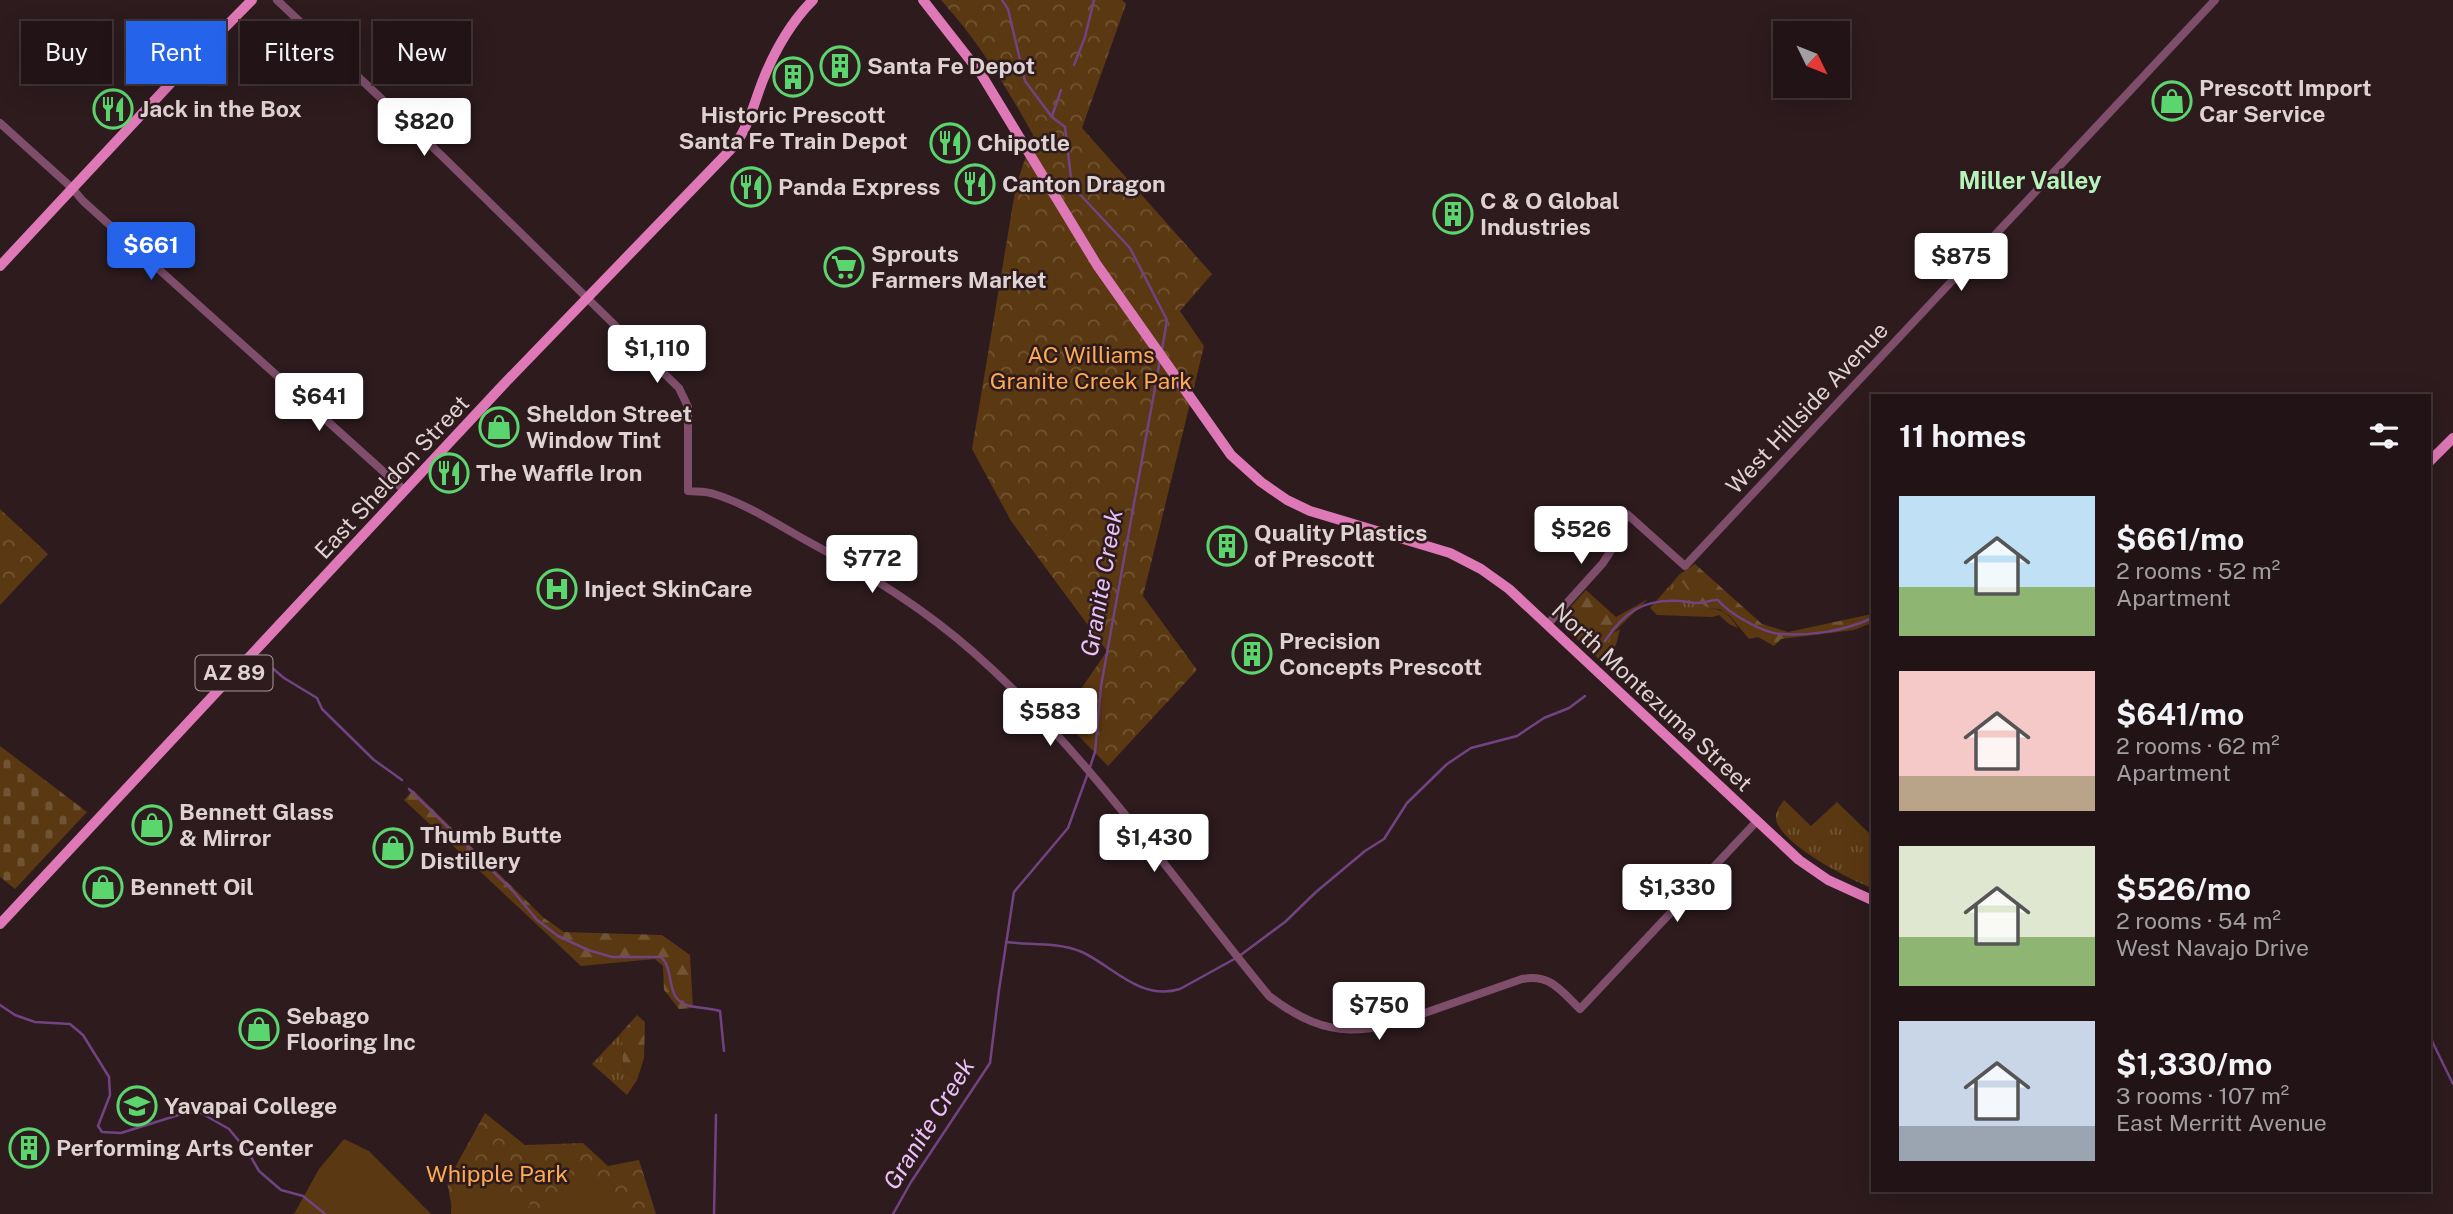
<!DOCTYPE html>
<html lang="en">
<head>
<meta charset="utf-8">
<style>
  body { margin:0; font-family:"Public Sans",sans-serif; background:#2e2123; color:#f1f3f6; height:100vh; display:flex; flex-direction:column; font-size:26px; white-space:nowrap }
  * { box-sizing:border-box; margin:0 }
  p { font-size:23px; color:#a29ea1 }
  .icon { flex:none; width:38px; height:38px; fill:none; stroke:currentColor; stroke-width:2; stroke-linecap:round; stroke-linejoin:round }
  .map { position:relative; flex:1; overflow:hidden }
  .sheet { position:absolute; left:1871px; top:394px; width:560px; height:798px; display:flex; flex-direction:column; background:#221416; border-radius:0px; box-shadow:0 7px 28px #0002,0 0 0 2px #3f3335 }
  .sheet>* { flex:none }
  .banner { position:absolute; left:21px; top:21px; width:665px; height:63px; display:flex; gap:14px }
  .needle { width:46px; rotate:133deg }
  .buttons { position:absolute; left:1773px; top:21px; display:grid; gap:14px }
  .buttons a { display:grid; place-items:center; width:77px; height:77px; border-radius:0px; background:#221416; box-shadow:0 7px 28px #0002,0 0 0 2px #3f3335; font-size:35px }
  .price { position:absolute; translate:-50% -60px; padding:0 16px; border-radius:7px; background:#fff; color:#222; font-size:23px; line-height:46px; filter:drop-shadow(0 2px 4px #0008) }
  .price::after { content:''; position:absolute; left:50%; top:42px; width:21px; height:16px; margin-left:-10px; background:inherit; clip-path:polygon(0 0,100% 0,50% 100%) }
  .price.current { background:#2563eb; color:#fff }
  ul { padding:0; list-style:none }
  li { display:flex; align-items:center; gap:21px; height:175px; padding:0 28px }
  li span { display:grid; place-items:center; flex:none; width:196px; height:140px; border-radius:0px; color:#555 }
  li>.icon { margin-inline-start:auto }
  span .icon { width:84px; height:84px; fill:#fffc; stroke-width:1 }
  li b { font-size:30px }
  h2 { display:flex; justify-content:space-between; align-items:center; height:84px; padding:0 28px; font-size:30px }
  .pill { padding:0 24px; border-radius:0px; background:#221416; box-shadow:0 7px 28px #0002,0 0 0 2px #3f3335; font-size:24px; line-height:63px }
  .pill.current { background:#2563eb; color:#fff }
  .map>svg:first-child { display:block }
</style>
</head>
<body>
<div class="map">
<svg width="2453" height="1214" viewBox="0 0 2453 1214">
  <defs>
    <pattern id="grass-tufts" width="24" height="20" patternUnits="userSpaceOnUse" patternTransform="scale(1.75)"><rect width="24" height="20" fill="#5a3811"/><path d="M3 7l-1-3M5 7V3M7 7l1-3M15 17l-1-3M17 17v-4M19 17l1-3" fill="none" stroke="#715433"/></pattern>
    <pattern id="forest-firs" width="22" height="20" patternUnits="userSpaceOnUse" patternTransform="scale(1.75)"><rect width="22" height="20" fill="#5a3811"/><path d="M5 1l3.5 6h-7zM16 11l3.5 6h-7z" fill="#715433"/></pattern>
    <pattern id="cemetery-stones" width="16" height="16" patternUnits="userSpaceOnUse" patternTransform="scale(1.75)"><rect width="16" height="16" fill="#5a3811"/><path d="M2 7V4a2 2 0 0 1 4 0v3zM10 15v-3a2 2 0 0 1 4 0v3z" fill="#715433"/></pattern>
    <pattern id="park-crowns" width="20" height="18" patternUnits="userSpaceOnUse" patternTransform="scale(1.75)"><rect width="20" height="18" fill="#5a3811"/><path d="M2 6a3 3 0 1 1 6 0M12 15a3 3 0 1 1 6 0" fill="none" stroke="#715433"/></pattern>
  </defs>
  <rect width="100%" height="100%" fill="#2d1b1e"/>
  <path fill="url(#grass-tufts)" d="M1680 574V579L1708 608C1723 609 1730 615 1738 628L1729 624 1719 615 1712 617 1657 615 1650 608Z
    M1564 614 1574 626C1593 628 1600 642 1620 629L1616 645 1601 661 1564 627 1562 621Z
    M1784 800 1811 826 1837 802 1872 836V888C1850 880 1780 844 1776 819 1775 811 1780 806 1784 800Z
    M620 1034C627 1056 614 1065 637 1080L627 1095 592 1064Z"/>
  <path fill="url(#forest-firs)" d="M1695 564 1762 624 1788 632 1872 614V623L1854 630 1781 639 1774 646 1758 637 1749 639 1730 616 1719 609 1708 608 1694 598 1680 579V574Z
    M1586 590 1616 617 1648 599 1614 632 1608 642 1600 641C1597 630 1584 627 1574 626L1564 614Z
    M413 790 544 918 564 932 662 935 690 955 693 1008 679 1009 664 990 663 966 655 959 581 966 404 800Z
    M637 1015 645 1022 644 1058 637 1080C614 1065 627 1056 620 1034Z"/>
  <path fill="url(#cemetery-stones)" d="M0 746 87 812 15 889 0 877Z"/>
  <path fill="url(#park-crowns)" d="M941 0H1122L1126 4 1082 128 1212 274 1180 311 1204 346 1143 596 1197 670 1108 766 1061 718 1107 651 1011 521 972 449 1016 186 1033 135C1006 86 978 41 941 0Z
    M0 509 48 554 0 605Z
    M485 1113 525 1145 583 1143 608 1166 639 1160 656 1214H453L447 1182Z"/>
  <path fill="#5a3811" d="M344 1139 369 1151 431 1214H294L319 1169Z
    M585 1171 626 1214H541L575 1174Z
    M459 1172 528 1199 530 1205 524 1214H451L452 1190Z"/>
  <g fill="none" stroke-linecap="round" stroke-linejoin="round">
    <path stroke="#724382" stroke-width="2.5" d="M1002 0 1008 9 1025 81 1052 117 1065 127 1072 186 1130 248 1167 320 1162 350
      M1074 65 1085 37 1094 0
      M1052 116 1061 90
      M1605 641C1624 612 1643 599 1680 601 1685 601 1691 603 1696 603 1705 604 1710 599 1718 600 1728 613 1763 633 1780 634 1811 636 1845 631 1872 618
      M264 661 284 678 317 698 322 709 374 760 402 780
      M1090 767 1095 752 1101 686 1160 360
      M409 789 513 891 537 920 558 936 588 950 612 957H661C675 969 665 997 686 1005 696 1008 709 1008 720 1011L724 1051
      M1006 942C1031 945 1058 942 1082 952 1114 967 1140 1001 1180 989L1238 957 1285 922 1316 892 1365 851 1384 839 1407 803 1447 764 1471 748 1517 736 1544 718 1569 708 1585 696
      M0 1005 15 1015 35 1022 70 1024 83 1035 109 1077 110 1095 98 1126 102 1132 121 1133 188 1112 201 1113 229 1129 248 1152 259 1171 281 1190 303 1196 325 1214
      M2429 1015 2432 1041 2453 1084
      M714 1214 716 1115
      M893 1214 911 1182 990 1063 999 990 1014 892 1068 828 1088 773"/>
    <path stroke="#7f4e6b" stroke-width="8" d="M277 0 441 155 679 388 688 407V491C696 492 706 491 714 494 747 504 778 525 809 542 867 573 922 607 972 651 1087 752 1173 879 1269 996 1331 1043 1367 1034 1436 1009 1464 999 1493 989 1522 979 1551 974 1560 990 1580 1009L1757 821
      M0 123 72 188 83 201 405 491
      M1547 625 1603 563 1617 541 1627 514 1685 566 2215 0"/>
    <path stroke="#de78b6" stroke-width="10" d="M923 0 981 74 1097 265 1231 455 1261 482 1287 500 1310 511 1450 553 1481 569 1509 589 1799 860 1828 880 1872 900
      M0 266 181 72 252 0
      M2429 462 2453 438
      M0 924 504 384 734 146C749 126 754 103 763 80 775 50 790 23 813 0"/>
  </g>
  <defs>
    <g id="building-ring" transform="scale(2.0125)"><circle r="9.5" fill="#2d1b1e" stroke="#5bd56e" stroke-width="1.5"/><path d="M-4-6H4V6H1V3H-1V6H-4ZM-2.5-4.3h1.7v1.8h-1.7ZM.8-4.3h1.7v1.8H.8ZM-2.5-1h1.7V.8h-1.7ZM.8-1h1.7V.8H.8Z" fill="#5bd56e"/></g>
    <g id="shop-ring" transform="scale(2.0125)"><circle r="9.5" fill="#2d1b1e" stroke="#5bd56e" stroke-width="1.5"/><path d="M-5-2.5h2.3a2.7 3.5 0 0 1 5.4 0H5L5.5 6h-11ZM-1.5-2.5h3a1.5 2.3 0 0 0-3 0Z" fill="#5bd56e"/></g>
    <g id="restaurant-ring" transform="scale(2.0125)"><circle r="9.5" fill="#2d1b1e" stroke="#5bd56e" stroke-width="1.5"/><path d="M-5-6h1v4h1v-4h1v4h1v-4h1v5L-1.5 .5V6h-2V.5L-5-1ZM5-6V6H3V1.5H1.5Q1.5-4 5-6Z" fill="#5bd56e"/></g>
    <g id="supermarket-ring" transform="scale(2.0125)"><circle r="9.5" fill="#2d1b1e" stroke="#5bd56e" stroke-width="1.5"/><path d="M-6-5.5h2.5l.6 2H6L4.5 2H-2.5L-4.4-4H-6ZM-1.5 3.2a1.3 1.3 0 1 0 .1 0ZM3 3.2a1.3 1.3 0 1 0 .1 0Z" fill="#5bd56e"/></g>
    <g id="hospital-ring" transform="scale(2.0125)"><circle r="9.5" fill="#2d1b1e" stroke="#5bd56e" stroke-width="1.5"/><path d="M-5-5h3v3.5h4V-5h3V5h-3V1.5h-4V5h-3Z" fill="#5bd56e"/></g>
    <g id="university-ring" transform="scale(2.0125)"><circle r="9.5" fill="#2d1b1e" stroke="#5bd56e" stroke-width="1.5"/><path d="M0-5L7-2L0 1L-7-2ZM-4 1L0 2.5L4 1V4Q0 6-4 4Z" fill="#5bd56e"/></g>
  </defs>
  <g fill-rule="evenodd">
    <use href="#building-ring" x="840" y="66"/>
    <use href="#building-ring" x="793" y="77"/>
    <use href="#shop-ring" x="2172" y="101"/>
    <use href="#restaurant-ring" x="113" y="109"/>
    <use href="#restaurant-ring" x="950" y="143"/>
    <use href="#restaurant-ring" x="975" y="184"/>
    <use href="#restaurant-ring" x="751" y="187"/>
    <use href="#building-ring" x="1453" y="214"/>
    <use href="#supermarket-ring" x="844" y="267"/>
    <use href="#shop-ring" x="499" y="427"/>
    <use href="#restaurant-ring" x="449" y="473"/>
    <use href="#building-ring" x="1227" y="546"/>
    <use href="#hospital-ring" x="557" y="589"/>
    <use href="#building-ring" x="1252" y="654"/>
    <use href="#shop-ring" x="152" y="825"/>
    <use href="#shop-ring" x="393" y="848"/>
    <use href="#shop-ring" x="103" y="887"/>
    <use href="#shop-ring" x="259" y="1029"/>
    <use href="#university-ring" x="137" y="1106"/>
    <use href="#building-ring" x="29" y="1148"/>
  </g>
  <g text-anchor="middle" stroke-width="5" stroke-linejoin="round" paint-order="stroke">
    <rect fill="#2d1b1e" stroke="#aa9b9d" stroke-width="2" x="195.5" y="655.5" width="77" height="35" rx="5"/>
    <g font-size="21" font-weight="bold" fill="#dfd2d3">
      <text x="234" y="680">AZ 89</text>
    </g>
    <g font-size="23" font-weight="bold" fill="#dfd2d3" stroke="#2d1b1e" text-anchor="start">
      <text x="867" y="74">Santa Fe Depot</text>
      <text x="2199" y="96">Prescott Import<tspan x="2199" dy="26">Car Service</tspan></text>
      <text x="140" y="117">Jack in the Box</text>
      <text x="793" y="123" text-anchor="middle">Historic Prescott<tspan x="793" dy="26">Santa Fe Train Depot</tspan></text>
      <text x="977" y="151">Chipotle</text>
      <text x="1002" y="192">Canton Dragon</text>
      <text x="778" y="195">Panda Express</text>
      <text x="1480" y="209">C &amp; O Global<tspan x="1480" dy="26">Industries</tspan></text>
      <text x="871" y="262">Sprouts<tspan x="871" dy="26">Farmers Market</tspan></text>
      <text x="526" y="422">Sheldon Street<tspan x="526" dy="26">Window Tint</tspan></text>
      <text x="476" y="481">The Waffle Iron</text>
      <text x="1254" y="541">Quality Plastics<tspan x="1254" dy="26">of Prescott</tspan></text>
      <text x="584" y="597">Inject SkinCare</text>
      <text x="1279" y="649">Precision<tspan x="1279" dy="26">Concepts Prescott</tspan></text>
      <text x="179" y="820">Bennett Glass<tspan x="179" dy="26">&amp; Mirror</tspan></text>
      <text x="420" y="843">Thumb Butte<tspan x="420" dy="26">Distillery</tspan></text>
      <text x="130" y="895">Bennett Oil</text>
      <text x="286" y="1024">Sebago<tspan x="286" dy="26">Flooring Inc</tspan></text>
      <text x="164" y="1114">Yavapai College</text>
      <text x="56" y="1156">Performing Arts Center</text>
    </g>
    <g font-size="23" fill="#fdaa50" stroke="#2d1b1e">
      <text x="1091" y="363">AC Williams<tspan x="1091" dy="26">Granite Creek Park</tspan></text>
      <text x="497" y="1182">Whipple Park</text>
    </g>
    <g font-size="23" fill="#dfd2d3" stroke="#2d1b1e">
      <text transform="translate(1807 408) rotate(-47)" y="8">West Hillside Avenue</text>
      <text transform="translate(392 477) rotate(-47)" y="8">East Sheldon Street</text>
      <text transform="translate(1652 697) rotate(43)" y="8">North Montezuma Street</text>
    </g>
    <g font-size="24" font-weight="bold" fill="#b6f4bb" stroke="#2d1b1e">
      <text x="2030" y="189">Miller Valley</text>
    </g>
    <g font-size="24" font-style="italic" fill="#eac1f8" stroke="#2d1b1e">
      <text transform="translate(1102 583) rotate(-80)" y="8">Granite Creek</text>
      <text transform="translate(929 1124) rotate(-58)" y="8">Granite Creek</text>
    </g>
  </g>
</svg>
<div class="buttons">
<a><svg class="needle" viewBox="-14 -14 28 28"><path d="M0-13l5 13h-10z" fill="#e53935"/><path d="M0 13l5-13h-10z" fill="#a29ea1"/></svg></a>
</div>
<b class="price" style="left:424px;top:158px">$820</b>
<b class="price current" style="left:151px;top:282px">$661</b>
<b class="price" style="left:1961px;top:293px">$875</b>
<b class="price" style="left:657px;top:385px">$1,110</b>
<b class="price" style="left:319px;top:433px">$641</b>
<b class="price" style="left:1581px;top:566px">$526</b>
<b class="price" style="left:872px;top:595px">$772</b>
<b class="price" style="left:1050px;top:748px">$583</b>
<b class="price" style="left:1154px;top:874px">$1,430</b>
<b class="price" style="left:1677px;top:924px">$1,330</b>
<b class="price" style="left:1379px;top:1042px">$750</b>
<div class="banner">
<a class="pill">Buy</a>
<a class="pill current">Rent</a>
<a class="pill">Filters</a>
<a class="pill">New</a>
</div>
<section class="sheet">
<h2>11 homes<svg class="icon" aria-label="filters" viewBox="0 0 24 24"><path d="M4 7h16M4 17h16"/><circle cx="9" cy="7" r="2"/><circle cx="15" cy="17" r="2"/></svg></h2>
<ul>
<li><span style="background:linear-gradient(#bfe0f5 65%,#8fb573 0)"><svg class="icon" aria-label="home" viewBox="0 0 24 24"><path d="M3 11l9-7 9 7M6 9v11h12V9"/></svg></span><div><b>$661/mo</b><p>2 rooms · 52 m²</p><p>Apartment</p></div></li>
<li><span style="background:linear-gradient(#f6c9c9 75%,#b9a48a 0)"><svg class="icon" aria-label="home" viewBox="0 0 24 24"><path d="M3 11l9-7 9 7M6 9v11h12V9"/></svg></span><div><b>$641/mo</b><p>2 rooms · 62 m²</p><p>Apartment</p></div></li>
<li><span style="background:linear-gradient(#dfe7d0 65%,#8fb573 0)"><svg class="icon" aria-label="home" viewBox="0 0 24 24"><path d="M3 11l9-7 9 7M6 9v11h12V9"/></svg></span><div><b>$526/mo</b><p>2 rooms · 54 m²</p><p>West Navajo Drive</p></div></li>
<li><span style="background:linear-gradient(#c9d6e8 75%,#9aa5b1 0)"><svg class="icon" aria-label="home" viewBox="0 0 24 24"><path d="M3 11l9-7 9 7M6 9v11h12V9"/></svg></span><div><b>$1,330/mo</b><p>3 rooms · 107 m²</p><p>East Merritt Avenue</p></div></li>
</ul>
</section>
</div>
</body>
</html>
